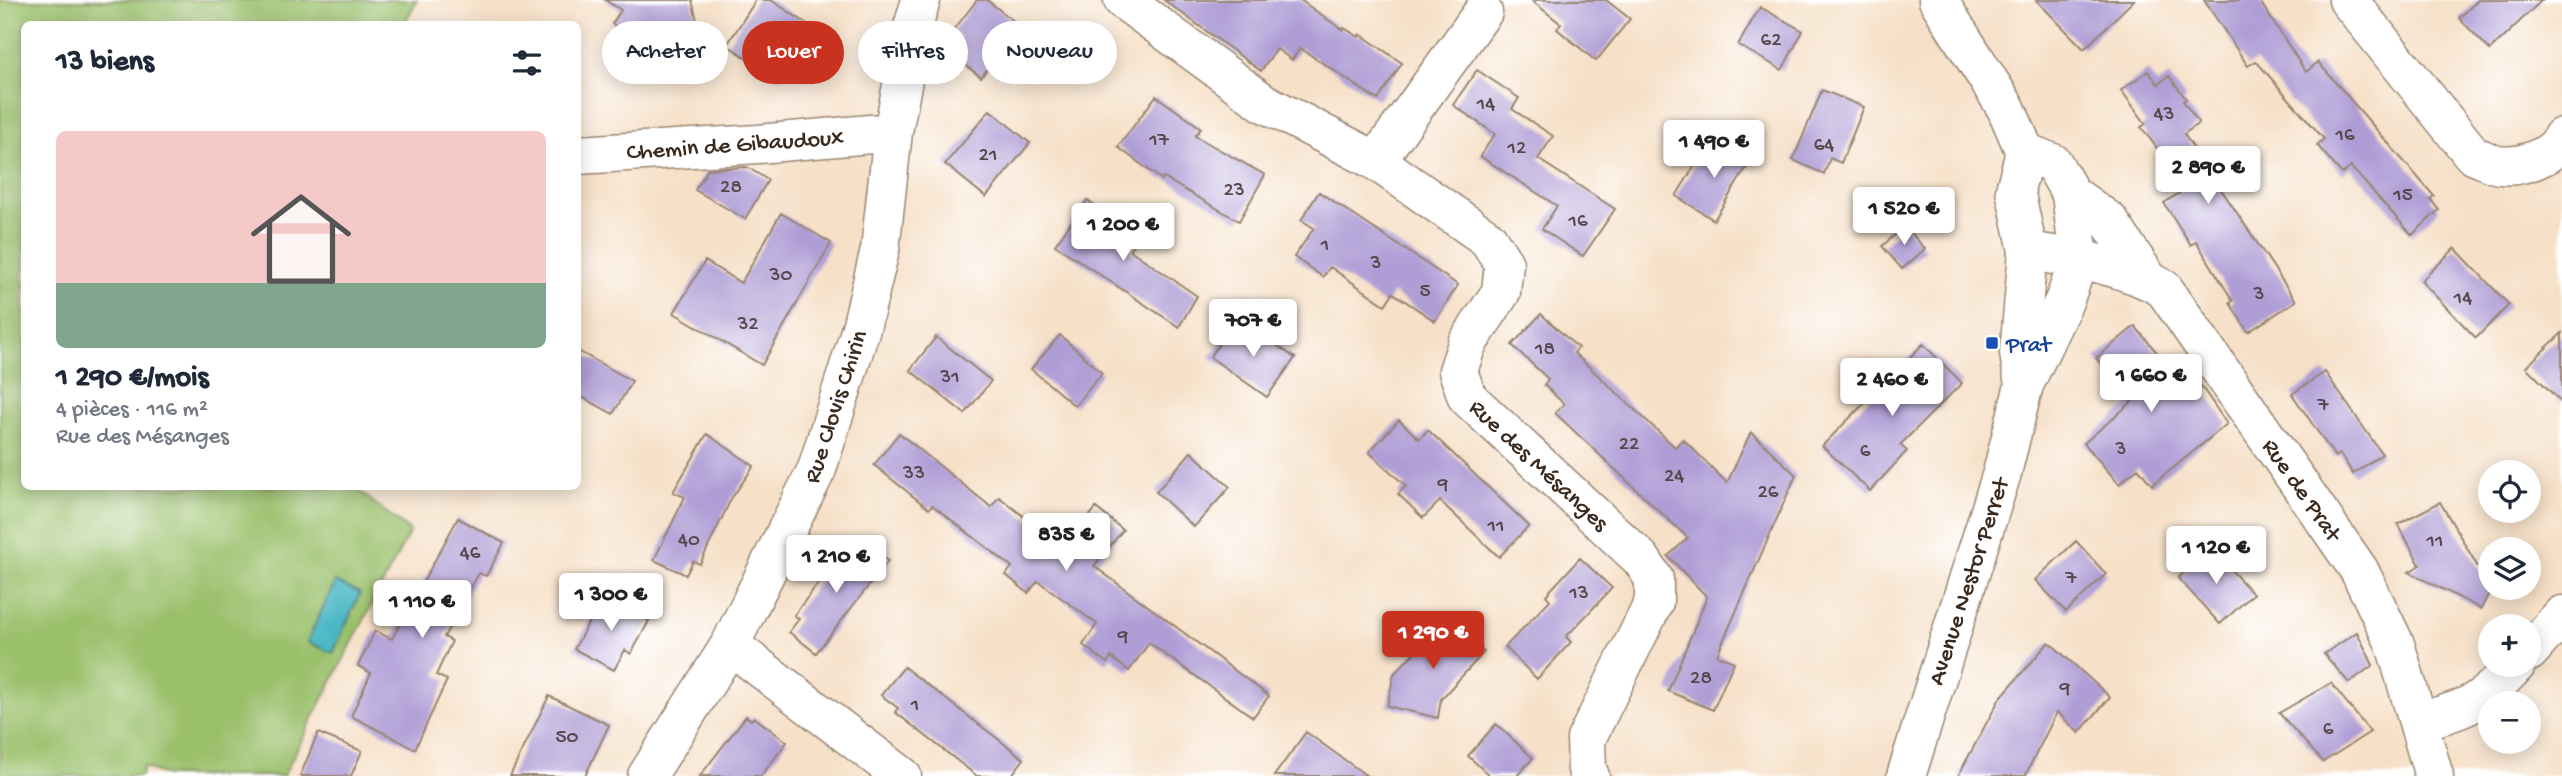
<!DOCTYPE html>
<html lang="fr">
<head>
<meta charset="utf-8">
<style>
  body { margin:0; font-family:"Gochi Hand",sans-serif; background:#f6f6f7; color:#1f2937; height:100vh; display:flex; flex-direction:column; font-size:26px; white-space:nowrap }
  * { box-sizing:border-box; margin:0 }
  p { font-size:23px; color:#747a83 }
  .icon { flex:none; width:38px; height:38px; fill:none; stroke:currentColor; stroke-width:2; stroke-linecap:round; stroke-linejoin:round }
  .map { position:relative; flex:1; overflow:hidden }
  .side { position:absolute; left:21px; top:21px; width:560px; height:469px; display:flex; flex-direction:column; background:#fff; border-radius:10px; box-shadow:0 4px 18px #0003 }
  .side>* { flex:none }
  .guide { position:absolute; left:602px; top:21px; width:665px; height:63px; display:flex; gap:14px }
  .controls { position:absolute; left:2478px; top:460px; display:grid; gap:14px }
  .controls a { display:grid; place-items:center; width:63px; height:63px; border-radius:50%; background:#fff; box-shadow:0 4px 18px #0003; font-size:35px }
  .price { position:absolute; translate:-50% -60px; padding:0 16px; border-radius:7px; background:#fff; color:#222; font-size:23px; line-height:46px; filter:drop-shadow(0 2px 4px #0008) }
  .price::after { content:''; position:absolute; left:50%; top:42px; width:21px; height:16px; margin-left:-10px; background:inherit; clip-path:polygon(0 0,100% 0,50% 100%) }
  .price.selected { background:#c8321e; color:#fff }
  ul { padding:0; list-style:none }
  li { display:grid; align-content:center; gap:14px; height:371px; padding:0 35px }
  li span { display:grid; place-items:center; height:217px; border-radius:10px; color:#555 }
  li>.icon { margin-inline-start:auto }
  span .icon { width:126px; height:126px; fill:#fffc; stroke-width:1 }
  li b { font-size:30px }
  h2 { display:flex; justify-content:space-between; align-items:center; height:84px; padding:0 35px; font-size:30px }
  .pill { padding:0 24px; border-radius:32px; background:#fff; box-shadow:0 4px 18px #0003; font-size:24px; line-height:63px }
  .pill.selected { background:#c8321e; color:#fff }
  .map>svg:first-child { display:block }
</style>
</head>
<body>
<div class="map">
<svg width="2562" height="776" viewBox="0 0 2562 776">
  <rect width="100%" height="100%" fill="#fff"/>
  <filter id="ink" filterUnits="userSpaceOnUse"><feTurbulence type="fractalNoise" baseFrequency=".0143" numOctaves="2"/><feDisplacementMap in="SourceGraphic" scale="14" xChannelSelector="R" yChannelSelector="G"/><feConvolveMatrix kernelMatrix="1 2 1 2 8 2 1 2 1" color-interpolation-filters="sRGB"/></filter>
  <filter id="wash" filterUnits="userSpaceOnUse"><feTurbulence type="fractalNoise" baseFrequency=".00686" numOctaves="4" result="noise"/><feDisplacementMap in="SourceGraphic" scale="28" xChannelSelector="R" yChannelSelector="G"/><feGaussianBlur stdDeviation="1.57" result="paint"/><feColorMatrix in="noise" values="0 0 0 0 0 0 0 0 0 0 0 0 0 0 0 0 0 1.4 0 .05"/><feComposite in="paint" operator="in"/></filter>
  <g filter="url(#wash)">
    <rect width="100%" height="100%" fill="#f6e0c7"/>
    <path fill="#9ac06b" stroke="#6a7544" stroke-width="2" d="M0 0H417L404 24H24V486L354 487 410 531 283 776H167L144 767 141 776H0Z"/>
    <path fill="#4ab7c5" stroke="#427072" stroke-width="2" d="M335 582 360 593 333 653 307 642Z"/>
    <g id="blocks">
      <path fill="#af9dd5" d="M605 0H692L699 29 685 51 647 26 638 40 612 24 621 10Z
        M756 0H771L830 39 837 70 800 79 799 73 778 78 727 45Z
        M977 0H987L1021 27 981 77 949 52 961 37 953 31Z
        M1164 0H1300L1343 30 1344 28 1359 37 1360 34 1402 63 1378 100 1300 48 1292 60 1277 49 1261 71Z
        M1531 0H1606L1630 19 1596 61 1557 29 1561 24Z
        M2036 0H2134L2084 49Z
        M2204 0H2259L2306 72 2318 62 2434 196 2430 199 2439 210 2412 235 2351 167 2342 174 2317 145 2324 139 2256 61 2248 66Z
        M2478 0H2542L2490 50 2459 18Z
        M1760 7 1803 31 1782 70 1738 45Z
        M1477 70 1519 98 1512 109 1553 136 1538 159 1615 209 1583 256 1542 229 1557 206 1480 156 1495 134 1453 105Z
        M2148 71 2158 84 2169 76 2186 99 2183 101 2199 123 2184 134 2296 301 2248 332 2230 303 2233 301 2196 241 2191 245 2164 203 2187 188 2141 127 2146 124 2121 90Z
        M1822 90 1864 107 1841 163 1830 158 1824 174 1793 160Z
        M1156 96 1201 128 1195 136 1265 175 1239 221 1164 178 1162 180 1118 147Z
        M990 110 1030 143 986 197 945 164Z
        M1728 142 1753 157 1714 220 1676 196 1705 149 1719 157Z
        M747 167 768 180 745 219 695 190 708 169Z
        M1319 192 1458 285 1435 321 1393 293 1385 305 1330 267 1323 277 1294 257 1314 228 1301 220Z
        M1087 200 1139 236 1130 250 1197 296 1179 327 1055 245Z
        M781 213 831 243 762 365 674 313 705 261 741 283Z
        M1905 226 1925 249 1902 269 1882 246Z
        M2455 248 2509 305 2476 338 2421 281Z
        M1541 314 1578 348 1574 353 1675 447 1683 439 1727 483 1751 432 1796 475 1717 655 1734 662 1713 710 1668 691 1707 597 1668 556 1688 538 1555 413 1564 404 1544 385 1548 379 1512 345Z
        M1234 322 1256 337 1259 333 1295 358 1267 397 1210 357Z
        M2135 326 2182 383 2193 374 2227 424 2152 485 2138 468 2119 484 2084 443 2132 402 2096 358Z
        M2562 333V403L2526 367Z
        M1060 335 1102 373 1075 406 1031 369Z
        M936 337 991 381 965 414 910 370Z
        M1923 344 1962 383 1900 445 1907 451 1870 491 1822 446Z
        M578 351 632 381 613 414 578 395Z
        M2325 372 2382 454 2353 474 2340 454 2335 457 2292 394Z
        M1399 420 1419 439 1428 430 1529 526 1499 557 1440 501 1423 518 1398 494 1406 486 1369 452Z
        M899 433 991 507 999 497 1064 548 1096 508 1123 530 1094 566 1269 696 1253 717 1149 643 1129 671 1111 657 1107 663 1083 645 1097 624 1038 581 1028 593 1006 575 1012 567 932 505 929 509 874 465Z
        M707 434 754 466 731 499 700 564 693 561 686 575 654 560 685 497 673 492Z
        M1191 452 1230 487 1194 527 1156 492Z
        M2440 502 2478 567 2490 573V591L2481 609 2409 572 2420 565 2398 524Z
        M458 518 504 543 486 576 479 573 444 637 452 641 436 675 447 680 415 749 351 716 371 673 358 666 375 631 392 639Z
        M861 540 888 561 816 653 789 632 799 619 794 615 845 548 850 553Z
        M2076 541 2106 574 2066 612 2035 580Z
        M2211 548 2253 594 2220 624 2178 578Z
        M1580 558 1612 588 1566 637 1571 642 1537 679 1505 647 1550 600 1546 595Z
        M603 596 649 621 631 654 625 650 614 670 574 649Z
        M1446 619 1484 652 1441 699 1438 718 1387 706 1394 674Z
        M2357 632 2373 665 2349 683 2324 654Z
        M2049 642 2110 697 2079 733 2057 712 2025 776H1958L2000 698Z
        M904 667 1024 759 1011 776H977L895 712 898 708 881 695Z
        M2331 683 2370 732 2323 762 2279 713Z
        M549 696 609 725 585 776H510Z
        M746 716 751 720 754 717 787 742 761 776H700Z
        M1496 724 1533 758 1517 776H1490L1468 756Z
        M1306 732 1367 776H1274Z
        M318 733 362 751 351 776H300Z"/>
    </g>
  </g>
  <g filter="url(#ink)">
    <use href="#blocks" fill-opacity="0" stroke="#988572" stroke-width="2"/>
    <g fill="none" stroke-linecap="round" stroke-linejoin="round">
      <g stroke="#988572" stroke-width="41">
        <path id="minor" d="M1123 0 1264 103 1376 161 1488 239 1504 264 1501 292 1467 344 1458 371 1467 397 1641 559 1654 579V602L1586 739 1587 770 1590 776
          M2348 0 2473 155C2481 158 2491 164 2499 165 2520 168 2554 157 2562 137
          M578 155 758 144 893 132
          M1376 161 1483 12
          M2071 194 2109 221 2148 279
          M2028 251C2073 258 2124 265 2164 289L2359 570 2395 644 2434 776
          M730 645 902 776
          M2529 652 2562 615
          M2420 721C2469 709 2482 702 2516 665
          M647 776 730 645 817 469 861 328 880 250 893 132 913 27 921 0"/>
      </g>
      <g stroke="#988572" stroke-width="41">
        <path id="major" d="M1938 0 2006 108 2025 152 2015 190 2028 251 2019 353 2023 379
          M1906 776 2002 473 2024 385 2065 299 2079 259 2071 194 2053 163 2025 152"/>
      </g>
      <use href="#minor" stroke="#fff" stroke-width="38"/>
      <use href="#major" stroke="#fff" stroke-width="38"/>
    </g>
  </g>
  <rect fill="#1a4fb4" stroke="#fff" stroke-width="2.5" x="1985" y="336" width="14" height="14" rx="3.5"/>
  <g text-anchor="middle" stroke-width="5" stroke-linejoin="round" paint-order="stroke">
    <g font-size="21" fill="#58474c">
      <text x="1771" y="45">62</text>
      <text x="1486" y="109">14</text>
      <text x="2164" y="119">43</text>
      <text x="2345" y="140">16</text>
      <text x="1159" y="145">17</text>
      <text x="1824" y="150">64</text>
      <text x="1517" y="153">12</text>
      <text x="988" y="160">21</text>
      <text x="731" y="192">28</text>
      <text x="1234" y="195">23</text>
      <text x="2403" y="200">15</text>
      <text x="1578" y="226">16</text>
      <text x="1325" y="250">1</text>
      <text x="1376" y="268">3</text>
      <text x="781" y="280">30</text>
      <text x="1425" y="296">5</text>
      <text x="2259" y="299">3</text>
      <text x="2463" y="303">14</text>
      <text x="748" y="329">32</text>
      <text x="1545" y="354">18</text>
      <text x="950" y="382">31</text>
      <text x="2323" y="410">7</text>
      <text x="1629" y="449">22</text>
      <text x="2121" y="454">3</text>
      <text x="1865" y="456">6</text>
      <text x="914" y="478">33</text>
      <text x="1674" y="481">24</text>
      <text x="1443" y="490">9</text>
      <text x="1768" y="497">26</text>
      <text x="1496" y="531">11</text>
      <text x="689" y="545">40</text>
      <text x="2435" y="546">11</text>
      <text x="470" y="558">46</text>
      <text x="2071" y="583">7</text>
      <text x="1579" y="598">13</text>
      <text x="1123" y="642">9</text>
      <text x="1701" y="683">28</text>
      <text x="2065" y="694">9</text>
      <text x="915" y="710">1</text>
      <text x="2328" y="734">6</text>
      <text x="567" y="742">50</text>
    </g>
    <g font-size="24" fill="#3b2a1e" stroke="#fff">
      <text transform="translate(735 143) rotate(-4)" y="8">Chemin de Gibaudoux</text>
      <text transform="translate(834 406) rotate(-72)" y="8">Rue Clovis Chirin</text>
      <text transform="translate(1540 464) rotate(43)" y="8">Rue des Mésanges</text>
      <text transform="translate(2303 489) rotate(55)" y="8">Rue de Prat</text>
      <text transform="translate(1967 581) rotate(-72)" y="8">Avenue Nestor Perret</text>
    </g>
    <g font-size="24" fill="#164399" stroke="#fff" text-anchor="start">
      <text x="2006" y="351">Prat</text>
    </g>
  </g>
</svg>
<div class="controls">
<a><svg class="icon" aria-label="locate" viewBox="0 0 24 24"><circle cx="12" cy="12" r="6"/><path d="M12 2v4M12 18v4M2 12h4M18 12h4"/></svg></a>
<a><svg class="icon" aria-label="layers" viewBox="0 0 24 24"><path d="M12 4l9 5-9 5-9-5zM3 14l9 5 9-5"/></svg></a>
<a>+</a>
<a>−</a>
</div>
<b class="price" style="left:1714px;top:180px">1 490 €</b>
<b class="price" style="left:2208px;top:206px">2 890 €</b>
<b class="price" style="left:1904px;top:247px">1 520 €</b>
<b class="price" style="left:1123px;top:263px">1 200 €</b>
<b class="price" style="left:1253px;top:359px">707 €</b>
<b class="price" style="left:2151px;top:414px">1 660 €</b>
<b class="price" style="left:1892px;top:418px">2 460 €</b>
<b class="price" style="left:1066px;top:573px">835 €</b>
<b class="price" style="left:2216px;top:586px">1 120 €</b>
<b class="price" style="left:836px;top:595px">1 210 €</b>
<b class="price" style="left:611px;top:633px">1 300 €</b>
<b class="price" style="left:422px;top:640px">1 110 €</b>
<b class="price selected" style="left:1433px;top:671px">1 290 €</b>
<div class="guide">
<a class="pill">Acheter</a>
<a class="pill selected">Louer</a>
<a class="pill">Filtres</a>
<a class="pill">Nouveau</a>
</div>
<section class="side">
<h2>13 biens<svg class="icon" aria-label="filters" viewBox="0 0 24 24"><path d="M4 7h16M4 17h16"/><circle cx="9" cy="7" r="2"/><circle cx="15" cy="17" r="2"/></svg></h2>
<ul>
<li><span style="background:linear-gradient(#f6c9c9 70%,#7fa58c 0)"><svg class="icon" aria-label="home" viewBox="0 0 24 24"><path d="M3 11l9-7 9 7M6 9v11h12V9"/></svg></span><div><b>1 290 €/mois</b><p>4 pièces · 116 m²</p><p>Rue des Mésanges</p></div></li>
</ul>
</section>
</div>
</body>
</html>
